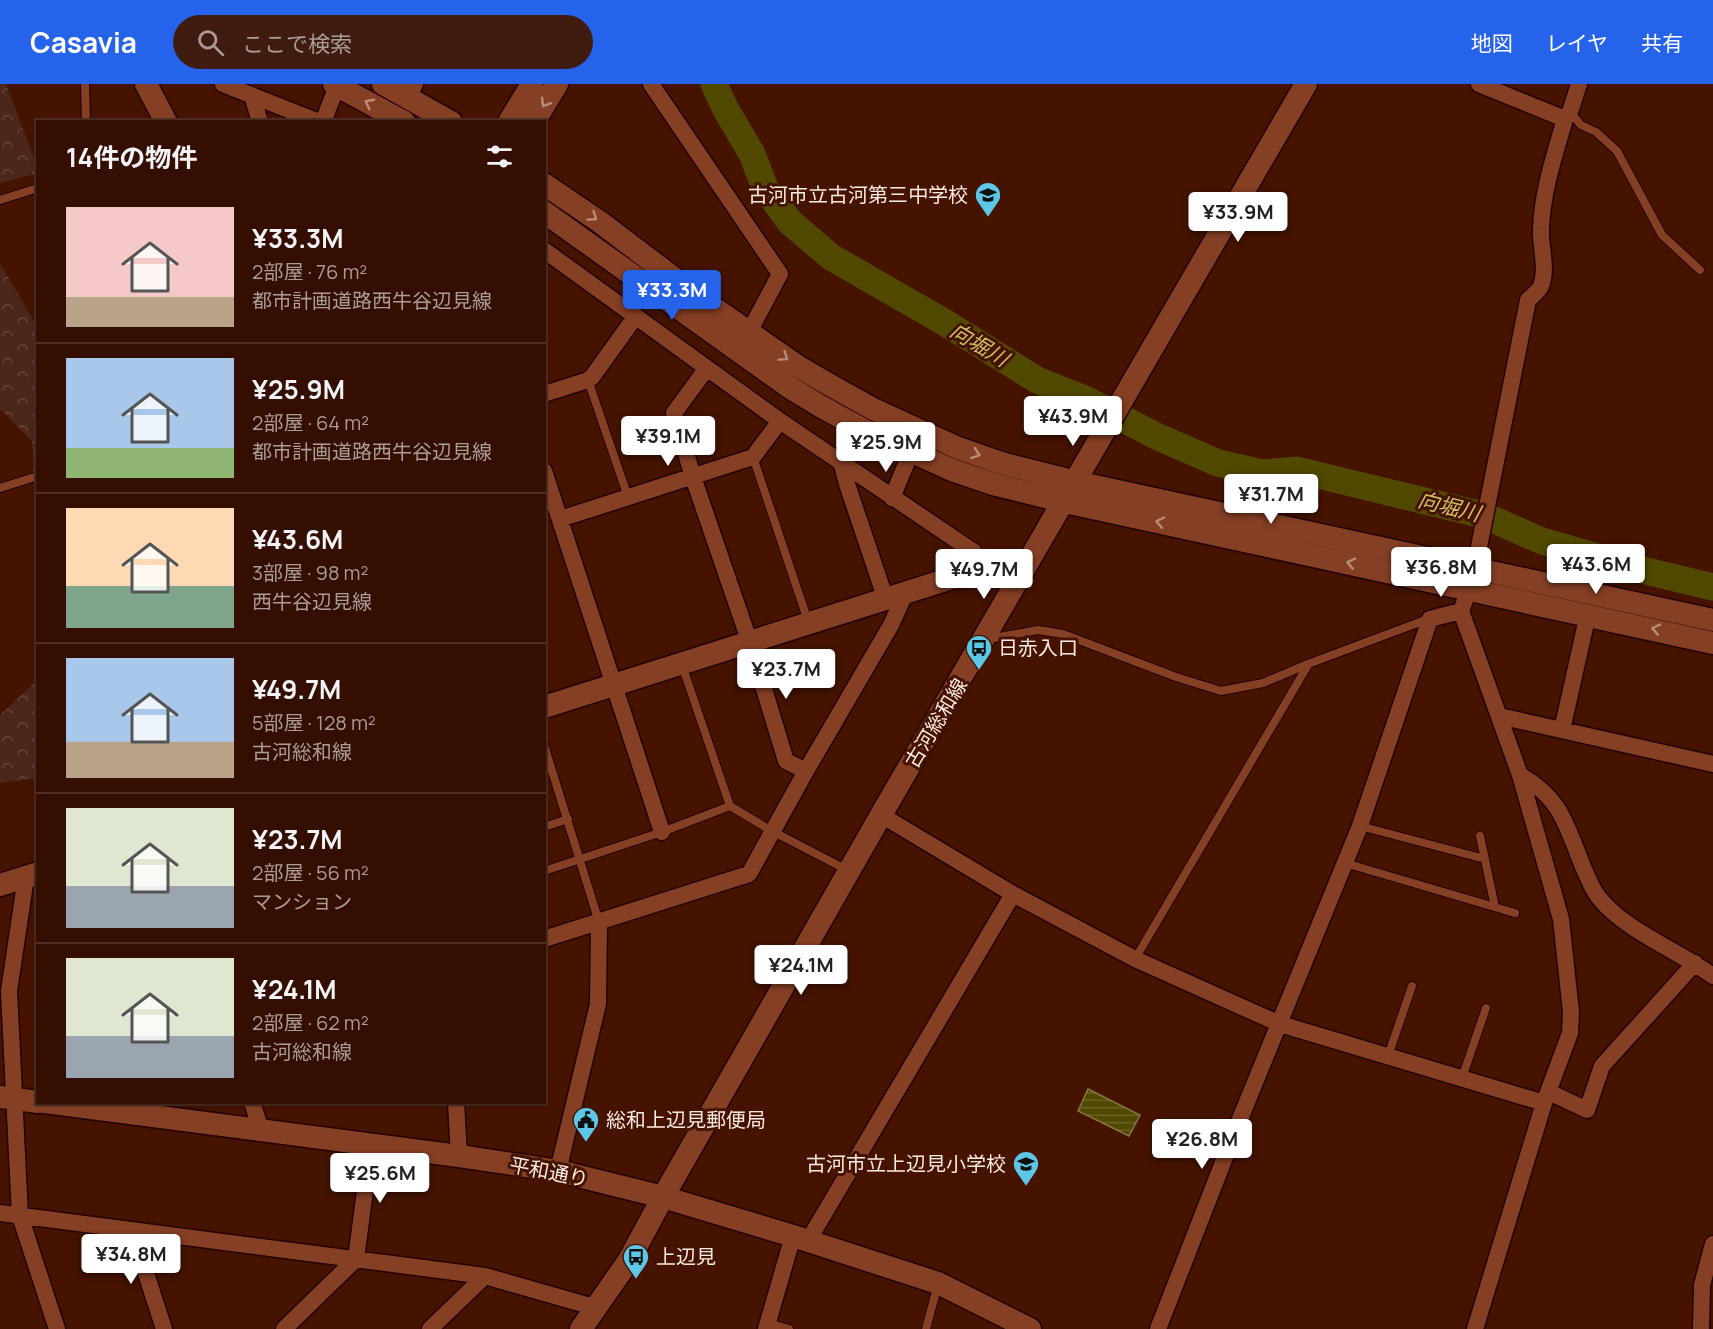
<!DOCTYPE html>
<html lang="ja">
<head>
<meta charset="utf-8">
<style>
  body { margin:0; font-family:Manrope,"Noto Sans JP",sans-serif; background:#3f1c0f; color:#f1f3f6; height:100vh; display:flex; flex-direction:column; font-size:22px; white-space:nowrap }
  * { box-sizing:border-box; margin:0 }
  p { font-size:20px; color:#a99c99 }
  .icon { flex:none; width:33px; height:33px; fill:none; stroke:currentColor; stroke-width:2; stroke-linecap:round; stroke-linejoin:round }
  .map { position:relative; flex:1; overflow:hidden }
  .sheet { position:absolute; left:36px; top:36px; width:510px; height:984px; display:flex; flex-direction:column; background:#340e00; border-radius:0px; box-shadow:0 2px 4px #0004,0 0 0 2px #4e2e22 }
  .sheet>* { flex:none }
  .price { position:absolute; translate:-50% -51px; padding:0 14px; border-radius:6px; background:#fff; color:#222; font-size:20px; line-height:39px; filter:drop-shadow(0 2px 3px #0008) }
  .price::after { content:''; position:absolute; left:50%; top:36px; width:18px; height:14px; margin-left:-9px; background:inherit; clip-path:polygon(0 0,100% 0,50% 100%) }
  .price.selected { background:#2563eb; color:#fff }
  ul { padding:0; list-style:none }
  li { display:flex; align-items:center; gap:18px; height:150px; padding:0 30px }
  li+li { border-top:2px solid #4e2e22 }
  li span { display:grid; place-items:center; flex:none; width:168px; height:120px; border-radius:0px; color:#555 }
  li>.icon { margin-inline-start:auto }
  span .icon { width:72px; height:72px; fill:#fffc; stroke-width:1 }
  li b { font-size:26px }
  h2 { display:flex; justify-content:space-between; align-items:center; height:72px; padding:0 30px; font-size:26px }
  header { display:flex; align-items:center; gap:36px; box-sizing:border-box; height:84px; padding:0 30px; background:#2563eb; color:#fff }
  header strong { font-size:28px }
  nav { display:flex; gap:33px; margin-inline-start:auto; font-size:21px }
  .search { width:420px; height:54px; background:#3f1c0f; display:flex; align-items:center; gap:15px; box-sizing:border-box; padding:0 21px; border-radius:33px; color:#a99c99; font-size:22px }
  .map>svg:first-child { display:block }
</style>
</head>
<body>
<header>
<strong>Casavia</strong>
<div class="search"><svg class="icon" aria-label="search" viewBox="0 0 24 24"><circle cx="10" cy="10" r="6"/><path d="M15 15l6 6"/></svg>ここで検索</div>
<nav><a>地図</a><a>レイヤ</a><a>共有</a></nav>
</header>
<div class="map">
<svg width="1713" height="1245" viewBox="0 0 1713 1245">
  <defs>
    <pattern id="forest-crowns" width="20" height="18" patternUnits="userSpaceOnUse" patternTransform="scale(1.5)"><rect width="20" height="18" fill="#4a271a"/><path d="M2 6a3 3 0 1 1 6 0M12 15a3 3 0 1 1 6 0" fill="none" stroke="#65463b"/></pattern>
    <pattern id="water-rules" width="6" height="5" patternUnits="userSpaceOnUse" patternTransform="scale(1.5)"><rect width="6" height="5" fill="#514801"/><path d="M0 2.5h6" fill="none" stroke="#6b6226"/></pattern>
  </defs>
  <rect width="100%" height="100%" fill="#461300"/>
  <path fill="url(#forest-crowns)" d="M0 0H6L37 82 38 89 0 99Z
    M0 179 37 243V461L32 357 0 325Z
    M37 596V694L0 699V631Z"/>
  <path fill="url(#water-rules)" stroke="#847844" stroke-width="1.5" d="M1088 1005 1140 1031 1129 1052 1078 1027Z"/>
  <g fill="none" stroke-linecap="round" stroke-linejoin="round">
    <path stroke="#514801" stroke-width="27" d="M714 0 725 24 752 70 765 104 790 138 831 173 944 238 1037 296 1085 315 1156 352 1218 379 1263 389 1297 386 1483 431 1542 457 1650 488 1713 503"/>
    <g stroke="#240300" stroke-width="10">
      <path id="lane" d="M85 0 86 38
        M1570 28 1581 41 1596 48 1617 67 1662 151 1700 186
        M0 116 38 104
        M588 296 628 413
        M753 373 808 537
        M0 404 38 392
        M988 555 1038 546 1063 550 1176 593 1221 607 1263 599 1308 580 1428 535
        M682 581 730 722 772 747 849 787
        M544 661 599 838
        M1360 742 1485 775
        M544 743 568 735
        M1480 752 1495 823
        M1345 779 1515 829
        M544 787 662 748 730 722
        M1135 875 1308 581
        M1388 972 1412 902
        M1462 994 1486 924
        M768 1239 789 1245
        M926 1245 938 1200"/>
    </g>
    <g stroke="#240300" stroke-width="19">
      <path id="street" d="M223 0 319 38
        M651 0 780 190 749 248
        M1479 0 1565 35
        M252 11 260 38
        M408 13 415 0
        M323 38 337 2
        M544 166 780 337 974 468
        M707 284 674 329 693 393 750 559 786 677 806 687
        M544 310 588 296 592 293 636 232
        M842 381 847 400 886 516
        M544 387 662 748
        M892 414 911 368
        M560 435 753 373 780 337
        M1499 632 1713 680
        M1562 646 1588 530
        M1520 691C1562 715 1566 741 1583 783 1588 793 1592 806 1600 815 1626 847 1679 867 1713 892
        M881 731 1013 810 1135 875 1280 940 1544 1019
        M26 793 9 907 20 1132 57 1245
        M544 855 749 790 806 687 891 541 905 510
        M1549 1008 1587 1026 1602 982 1695 879
        M252 1018 261 1046
        M456 1018 459 1072
        M558 1087 598 920 599 838
        M0 1129 485 1192 597 1224
        M132 1146 164 1245
        M808 1157 1013 810
        M284 1245 356 1175 371 1061
        M430 1245 485 1192
        M766 1245 793 1152
        M1158 1245 1238 1040 1360 742 1430 535 1461 527
        M1475 1245 1544 1019 1570 949 1571 928 1561 835 1520 691 1461 527 1469 506 1479 463 1528 216C1532 212 1539 207 1541 202 1548 184 1540 163 1541 145 1542 108 1555 70 1565 35L1570 28 1579 0
        M1701 1245 1702 1201 1713 1160"/>
    </g>
    <g stroke="#240300" stroke-width="25">
      <path id="secondary" d="M146 0 166 38
        M334 0 404 38
        M383 0 451 38
        M509 38 532 0
        M534 38 557 0
        M544 100 600 138 704 217 799 283 830 301 873 325 958 364 1001 379 1076 398 1713 536
        M544 128 789 303 822 323 862 345 952 386 993 400 1065 418 1713 559
        M544 623 993 481 1019 496
        M0 801 38 789
        M0 1013 38 1018
        M45 1018 459 1072 558 1087 663 1113 793 1152 938 1199 1030 1245
        M581 1245 629 1176 663 1113 881 731 1306 0"/>
    </g>
    <use href="#lane" stroke="#853f24" stroke-width="8"/>
    <use href="#street" stroke="#853f24" stroke-width="16"/>
    <use href="#secondary" stroke="#853f24" stroke-width="22"/>
  </g>
  <defs><path id="oneway-chevron" d="M-2-3.5L2.5 0L-2 3.5" fill="none" stroke-width="1.6" stroke-linecap="round" stroke-linejoin="round" transform="scale(1.5)"/></defs>
  <g stroke="#ba8c7a">
    <use href="#oneway-chevron" transform="translate(369 19) rotate(-152)"/>
    <use href="#oneway-chevron" transform="translate(545 19) rotate(121)"/>
    <use href="#oneway-chevron" transform="translate(593 133) rotate(35)"/>
    <use href="#oneway-chevron" transform="translate(784 273) rotate(35)"/>
    <use href="#oneway-chevron" transform="translate(976 370) rotate(19)"/>
    <use href="#oneway-chevron" transform="translate(1160 438) rotate(-168)"/>
    <use href="#oneway-chevron" transform="translate(1351 479) rotate(-167)"/>
    <use href="#oneway-chevron" transform="translate(1656 545) rotate(-168)"/>
  </g>
  <defs>
    <g id="school-pin" transform="scale(1.35)"><path d="M0 17L-7.5 6A9.5 9.5 0 1 1 7.5 6Z" fill="#5dc7e8" stroke="#461300"/><path d="M0-5L7-2L0 1L-7-2ZM-4 1L0 2.5L4 1V4Q0 6-4 4Z" fill="#111"/></g>
    <g id="bus-pin" transform="scale(1.35)"><path d="M0 17L-7.5 6A9.5 9.5 0 1 1 7.5 6Z" fill="#5dc7e8" stroke="#461300"/><path d="M-5-6H5V4H4V6H2V4H-2V6H-4V4H-5ZM-3.5-4V0h7V-4ZM-3.5 1.2v1.5H-2V1.2ZM2 1.2v1.5H3.5V1.2Z" fill="#111"/></g>
    <g id="civic-pin" transform="scale(1.35)"><path d="M0 17L-7.5 6A9.5 9.5 0 1 1 7.5 6Z" fill="#5dc7e8" stroke="#461300"/><path d="M-.6-6.5H3V-4.5H.6V-3L4-1V1h2V6H-6V1h2V-1L-.6-3ZM-1.2 2.5V6h2.4V2.5Z" fill="#111"/></g>
  </defs>
  <g fill-rule="evenodd">
    <use href="#school-pin" x="988" y="111"/>
    <use href="#bus-pin" x="979" y="564"/>
    <use href="#civic-pin" x="586" y="1036"/>
    <use href="#school-pin" x="1026" y="1080"/>
    <use href="#bus-pin" x="636" y="1173"/>
  </g>
  <g text-anchor="middle" stroke-width="6" stroke-linejoin="round" paint-order="stroke">
    <g font-size="20" fill="#fae9e2" stroke="#461300" text-anchor="start">
      <text x="968" y="118" text-anchor="end">古河市立古河第三中学校</text>
      <text x="998" y="571">日赤入口</text>
      <text x="606" y="1043">総和上辺見郵便局</text>
      <text x="1006" y="1087" text-anchor="end">古河市立上辺見小学校</text>
      <text x="656" y="1180">上辺見</text>
    </g>
    <g font-size="20" fill="#fae9e2" stroke="#461300">
      <text transform="translate(936 639) rotate(-59)" y="7">古河総和線</text>
      <text transform="translate(549 1088) rotate(11)" y="7">平和通り</text>
    </g>
    <g font-size="21" font-style="italic" fill="#cec066" stroke="#461300">
      <text transform="translate(979 261) rotate(31)" y="7">向堀川</text>
      <text transform="translate(1449 423) rotate(14)" y="7">向堀川</text>
    </g>
  </g>
</svg>
<b class="price" style="left:1238px;top:159px">¥33.9M</b>
<b class="price selected" style="left:672px;top:237px">¥33.3M</b>
<b class="price" style="left:1073px;top:363px">¥43.9M</b>
<b class="price" style="left:668px;top:383px">¥39.1M</b>
<b class="price" style="left:886px;top:389px">¥25.9M</b>
<b class="price" style="left:1271px;top:441px">¥31.7M</b>
<b class="price" style="left:1596px;top:511px">¥43.6M</b>
<b class="price" style="left:1441px;top:514px">¥36.8M</b>
<b class="price" style="left:984px;top:516px">¥49.7M</b>
<b class="price" style="left:786px;top:616px">¥23.7M</b>
<b class="price" style="left:801px;top:912px">¥24.1M</b>
<b class="price" style="left:1202px;top:1086px">¥26.8M</b>
<b class="price" style="left:380px;top:1120px">¥25.6M</b>
<b class="price" style="left:131px;top:1201px">¥34.8M</b>
<section class="sheet">
<h2>14件の物件<svg class="icon" aria-label="filters" viewBox="0 0 24 24"><path d="M4 7h16M4 17h16"/><circle cx="9" cy="7" r="2"/><circle cx="15" cy="17" r="2"/></svg></h2>
<ul>
<li><span style="background:linear-gradient(#f6c9c9 75%,#b9a48a 0)"><svg class="icon" aria-label="home" viewBox="0 0 24 24"><path d="M3 11l9-7 9 7M6 9v11h12V9"/></svg></span><div><b>¥33.3M</b><p>2部屋 · 76 m²</p><p>都市計画道路西牛谷辺見線</p></div></li>
<li><span style="background:linear-gradient(#a9c7e8 75%,#8fb573 0)"><svg class="icon" aria-label="home" viewBox="0 0 24 24"><path d="M3 11l9-7 9 7M6 9v11h12V9"/></svg></span><div><b>¥25.9M</b><p>2部屋 · 64 m²</p><p>都市計画道路西牛谷辺見線</p></div></li>
<li><span style="background:linear-gradient(#ffd9b3 65%,#7fa58c 0)"><svg class="icon" aria-label="home" viewBox="0 0 24 24"><path d="M3 11l9-7 9 7M6 9v11h12V9"/></svg></span><div><b>¥43.6M</b><p>3部屋 · 98 m²</p><p>西牛谷辺見線</p></div></li>
<li><span style="background:linear-gradient(#a9c7e8 70%,#b9a48a 0)"><svg class="icon" aria-label="home" viewBox="0 0 24 24"><path d="M3 11l9-7 9 7M6 9v11h12V9"/></svg></span><div><b>¥49.7M</b><p>5部屋 · 128 m²</p><p>古河総和線</p></div></li>
<li><span style="background:linear-gradient(#dfe7d0 65%,#9aa5b1 0)"><svg class="icon" aria-label="home" viewBox="0 0 24 24"><path d="M3 11l9-7 9 7M6 9v11h12V9"/></svg></span><div><b>¥23.7M</b><p>2部屋 · 56 m²</p><p>マンション</p></div></li>
<li><span style="background:linear-gradient(#dfe7d0 65%,#9aa5b1 0)"><svg class="icon" aria-label="home" viewBox="0 0 24 24"><path d="M3 11l9-7 9 7M6 9v11h12V9"/></svg></span><div><b>¥24.1M</b><p>2部屋 · 62 m²</p><p>古河総和線</p></div></li>
</ul>
</section>
</div>
</body>
</html>
